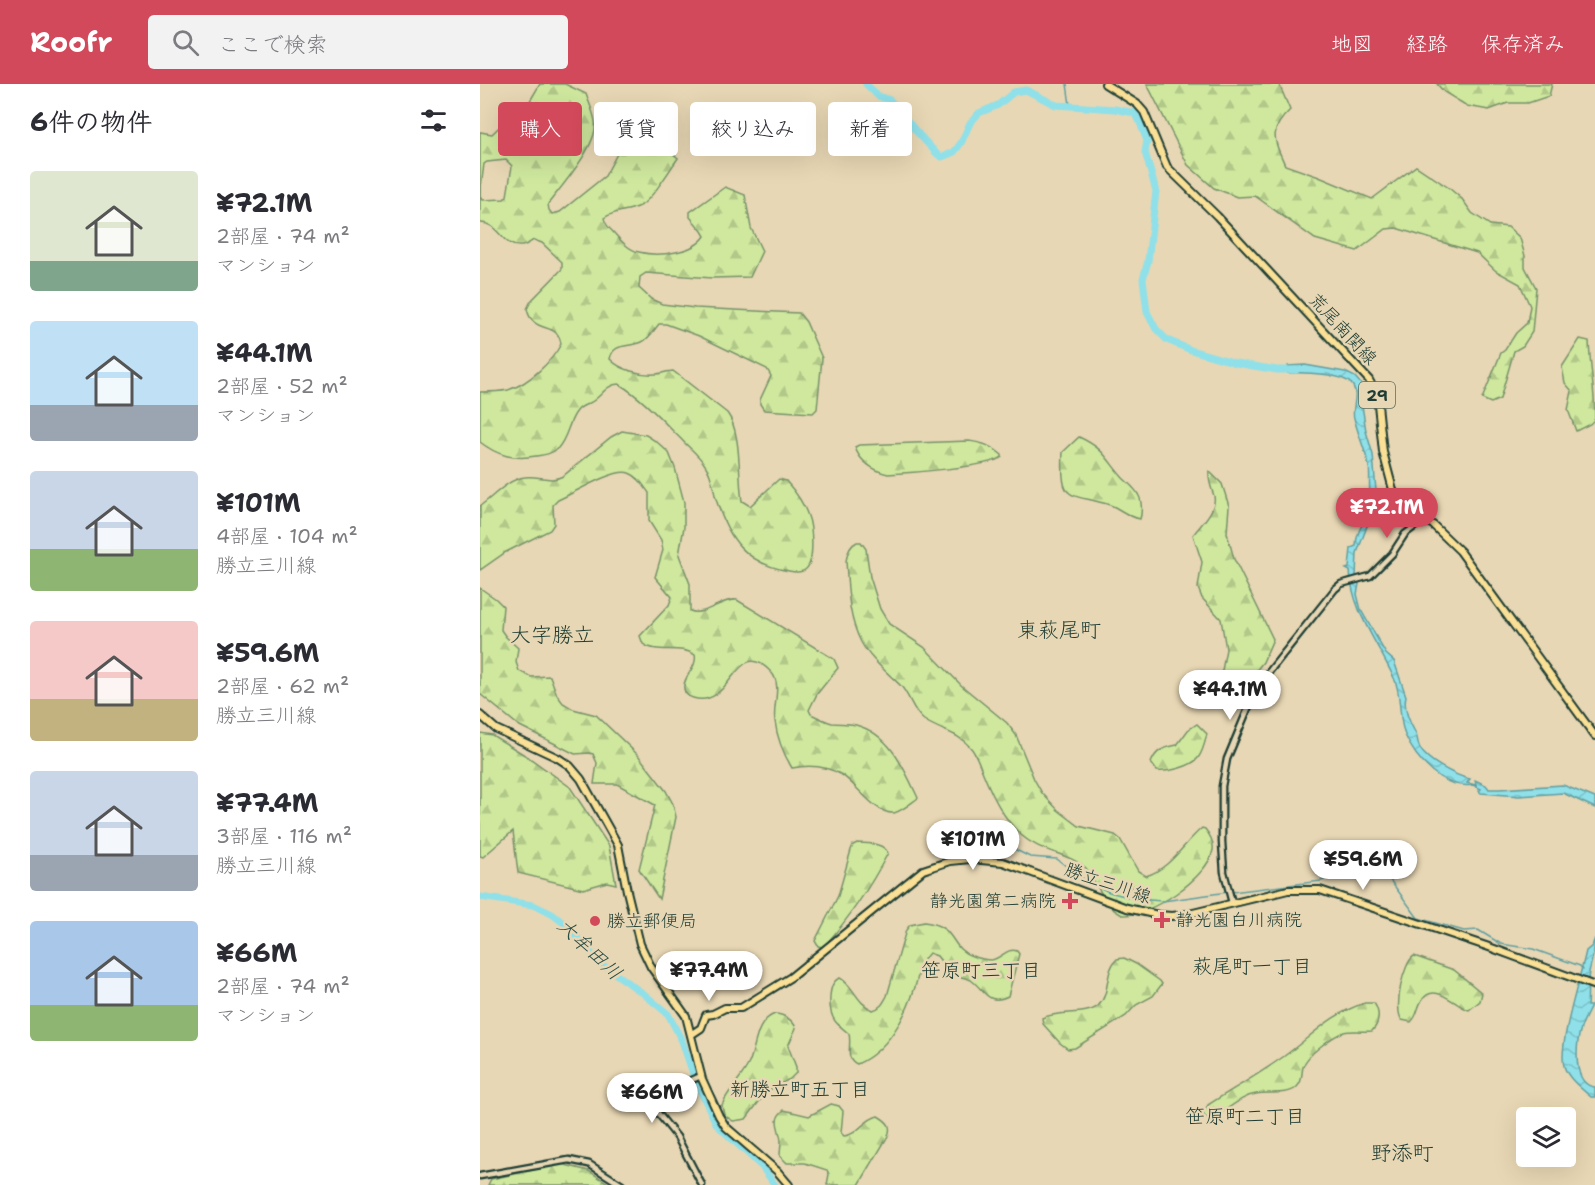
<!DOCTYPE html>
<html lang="ja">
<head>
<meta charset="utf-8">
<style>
  body { margin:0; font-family:"Shantell Sans","Klee One",sans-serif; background:#f2f2f3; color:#2b2b33; height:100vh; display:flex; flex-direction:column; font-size:22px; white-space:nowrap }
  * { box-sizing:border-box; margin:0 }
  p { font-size:20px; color:#7c7c81 }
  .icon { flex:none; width:33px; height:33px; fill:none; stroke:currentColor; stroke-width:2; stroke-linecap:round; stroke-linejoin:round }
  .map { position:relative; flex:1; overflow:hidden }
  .panel { display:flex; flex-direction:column; background:#fff; width:480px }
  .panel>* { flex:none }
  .hud { position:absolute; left:18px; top:18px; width:570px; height:54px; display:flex; gap:12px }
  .fabs { position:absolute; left:1036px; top:1023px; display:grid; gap:12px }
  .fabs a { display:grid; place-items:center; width:60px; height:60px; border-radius:6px; background:#fff; box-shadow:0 6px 24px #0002; font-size:30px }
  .price { position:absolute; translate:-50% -51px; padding:0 14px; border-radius:21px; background:#fff; color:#222; font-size:20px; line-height:39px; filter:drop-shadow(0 2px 3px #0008) }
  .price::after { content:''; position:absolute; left:50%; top:36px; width:18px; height:14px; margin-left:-9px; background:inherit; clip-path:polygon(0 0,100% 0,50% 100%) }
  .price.active { background:#d1495b; color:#fff }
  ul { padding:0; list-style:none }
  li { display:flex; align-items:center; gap:18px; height:150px; padding:0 30px }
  li span { display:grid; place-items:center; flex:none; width:168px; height:120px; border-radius:6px; color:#555 }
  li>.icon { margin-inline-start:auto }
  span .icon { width:72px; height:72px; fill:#fffc; stroke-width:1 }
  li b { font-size:26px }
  h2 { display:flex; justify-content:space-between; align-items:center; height:72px; padding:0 30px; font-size:26px }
  .pill { padding:0 21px; border-radius:6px; background:#fff; box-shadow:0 6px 24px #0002; font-size:21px; line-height:54px }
  .pill.active { background:#d1495b; color:#fff }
  header { display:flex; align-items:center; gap:36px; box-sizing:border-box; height:84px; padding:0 30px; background:#d1495b; color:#fff }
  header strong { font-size:28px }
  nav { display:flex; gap:33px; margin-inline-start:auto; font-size:21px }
  .search { width:420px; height:54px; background:#f2f2f3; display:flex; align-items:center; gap:15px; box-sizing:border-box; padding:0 21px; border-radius:6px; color:#7c7c81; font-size:22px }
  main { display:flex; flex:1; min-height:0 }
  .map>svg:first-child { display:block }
</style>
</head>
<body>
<header>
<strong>Roofr</strong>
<div class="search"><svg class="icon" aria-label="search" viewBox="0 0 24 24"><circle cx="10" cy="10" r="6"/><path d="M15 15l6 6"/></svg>ここで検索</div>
<nav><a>地図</a><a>経路</a><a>保存済み</a></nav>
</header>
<main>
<section class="panel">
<h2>6件の物件<svg class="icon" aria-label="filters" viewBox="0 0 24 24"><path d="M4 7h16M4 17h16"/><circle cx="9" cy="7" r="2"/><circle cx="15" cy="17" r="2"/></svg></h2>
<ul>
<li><span style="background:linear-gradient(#dfe7d0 75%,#7fa58c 0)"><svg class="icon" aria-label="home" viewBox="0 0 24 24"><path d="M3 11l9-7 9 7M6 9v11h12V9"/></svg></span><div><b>¥72.1M</b><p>2部屋 · 74 m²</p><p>マンション</p></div></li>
<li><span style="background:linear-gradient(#bfe0f5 70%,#9aa5b1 0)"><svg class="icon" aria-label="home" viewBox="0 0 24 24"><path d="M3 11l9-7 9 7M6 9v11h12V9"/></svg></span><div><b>¥44.1M</b><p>2部屋 · 52 m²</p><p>マンション</p></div></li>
<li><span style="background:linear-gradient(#c9d6e8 65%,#8fb573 0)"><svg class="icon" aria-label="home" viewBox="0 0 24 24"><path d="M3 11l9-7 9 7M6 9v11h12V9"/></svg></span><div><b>¥101M</b><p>4部屋 · 104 m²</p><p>勝立三川線</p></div></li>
<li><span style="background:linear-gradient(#f6c9c9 65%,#c2b280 0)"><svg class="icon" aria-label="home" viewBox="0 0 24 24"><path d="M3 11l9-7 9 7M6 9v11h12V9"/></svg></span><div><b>¥59.6M</b><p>2部屋 · 62 m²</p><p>勝立三川線</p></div></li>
<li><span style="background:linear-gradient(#c9d6e8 70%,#9aa5b1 0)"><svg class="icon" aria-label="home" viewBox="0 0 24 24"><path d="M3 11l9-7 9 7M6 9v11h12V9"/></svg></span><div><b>¥77.4M</b><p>3部屋 · 116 m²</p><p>勝立三川線</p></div></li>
<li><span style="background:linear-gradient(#a9c7e8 70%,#8fb573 0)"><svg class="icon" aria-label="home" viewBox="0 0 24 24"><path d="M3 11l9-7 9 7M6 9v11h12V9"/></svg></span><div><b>¥66M</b><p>2部屋 · 74 m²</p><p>マンション</p></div></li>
</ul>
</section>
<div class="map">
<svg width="1115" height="1101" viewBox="0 0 1115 1101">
  <defs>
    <pattern id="forest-firs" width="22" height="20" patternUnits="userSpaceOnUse" patternTransform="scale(1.5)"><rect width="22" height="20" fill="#cfe89e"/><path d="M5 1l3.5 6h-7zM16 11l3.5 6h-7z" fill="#b1c889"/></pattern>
    <pattern id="water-waves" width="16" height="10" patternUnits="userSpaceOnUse" patternTransform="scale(1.5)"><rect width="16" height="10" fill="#8fe0e9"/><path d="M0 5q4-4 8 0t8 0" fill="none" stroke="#7bc1c8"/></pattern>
  </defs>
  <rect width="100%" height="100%" fill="#e8d7b4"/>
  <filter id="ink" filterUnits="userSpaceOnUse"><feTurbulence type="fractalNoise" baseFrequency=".0167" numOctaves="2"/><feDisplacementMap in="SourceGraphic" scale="12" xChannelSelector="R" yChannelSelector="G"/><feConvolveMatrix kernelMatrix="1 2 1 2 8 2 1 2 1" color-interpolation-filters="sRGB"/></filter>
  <g filter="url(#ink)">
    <path fill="url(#forest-firs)" stroke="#779269" stroke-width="1.5" fill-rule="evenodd" d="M60 0H85L106 10C109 19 114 29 115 38 119 60 81 103 68 120L69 126 72 130 80 128 125 92 150 46 170 51 198 74C189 87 173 114 160 122 148 128 135 126 124 134 125 140 129 144 134 149 141 157 149 166 159 168 178 173 214 169 225 152L222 147 210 133V128L245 103 265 111 271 144 282 167 270 193 232 194 166 189 160 193 159 204 171 215 182 220 215 224 319 229 326 238 342 274 337 325 333 329 284 326 280 320V316L291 292 287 285 219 252 186 240H179C174 246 169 255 162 258 149 264 133 258 130 275 140 286 161 291 175 290 181 290 187 287 193 287L247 329C262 348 258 393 262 417L270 422 299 395 306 397C314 406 324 420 328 432 332 442 335 477 326 485 322 489 314 488 309 487 266 480 248 455 236 415 233 404 232 390 225 381 219 371 208 363 200 354 181 335 162 314 139 300 127 300 122 311 113 317 108 321 101 321 97 327 88 338 88 353 78 364 72 370 64 371 56 372 34 376 18 372 0 358V308C9 308 19 308 28 306 49 300 72 277 81 260 78 236 53 252 47 225L51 217 82 185V178L62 159 54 156C50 158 46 162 41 162 22 164 19 138 0 139V48L12 50 42 21 50 17ZM26 76 32 82 27 112 24 115 2 116 0 111 4 80 7 78Z
      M667 0H799L810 26C788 47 794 56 805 81L839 93 892 115 936 82 969 104 982 115 992 129 1010 141 1028 143 1040 154 1045 172V183L1056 204 1052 248 1043 262 1034 267 1020 315 1011 319 1002 315 1021 269 1025 266 1036 249 1047 239 1050 222 1040 200 1016 187 997 169 916 144 906 145 877 167 835 155 775 112 757 113 734 104 708 81Z
      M957 0H1072L1069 12 1048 19H1028L1009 26 987 22 964 8Z
      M1100 255 1109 257C1110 283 1115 309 1115 335L1110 340 1096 347 1088 326 1092 307 1085 299 1082 283Z
      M142 347 166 351 177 358 189 369 195 384 204 418V443L199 471 210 500V527C225 533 241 514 257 516L354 575 358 584 337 610 329 626 331 630C337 633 345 637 352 639 360 640 368 639 376 641 410 650 424 684 438 714 431 719 422 727 414 729 396 731 376 700 362 691 347 682 328 681 312 684 303 669 297 655 295 637 292 622 303 601 291 588 255 550 253 626 213 614 209 613 205 610 204 605 202 593 218 583 215 571 200 560 178 571 163 560L160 552 189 521 192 513 175 493 183 466 181 456 169 437V409C164 402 158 392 149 389 136 383 92 410 78 416L73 421 74 440 70 446 26 468 0 486V422C14 412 28 395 45 393 59 391 70 399 83 392L131 353Z
      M599 353C625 365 626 375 643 394 648 399 656 405 659 412 662 418 662 429 660 435 646 432 641 425 630 421 588 408 580 420 583 368Z
      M489 357C503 359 512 362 522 371V373C511 383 427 389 408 390 394 387 379 377 375 363L379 361Z
      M729 387 742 400 749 422 747 449 754 475 793 555 783 578 755 613 743 604 741 592 746 565 741 535 722 514 718 504 722 478 713 451C721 440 737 426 734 412 731 403 728 397 729 387Z
      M377 458H381L386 465 390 493 400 525 409 540 444 563 482 602 527 639 536 651 554 695 562 709 578 726 599 742 635 751 640 755 658 787 666 792C691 784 703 760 722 744L725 745C730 751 734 759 733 766 728 794 669 833 642 831L634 826 623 812 606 784C587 768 561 769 541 751 523 734 512 711 503 689 499 680 497 671 491 664 478 648 460 647 444 636 433 628 430 612 421 602 407 588 390 575 381 558 368 533 368 504 366 477 367 470 370 461 377 458Z
      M0 504 16 515 23 522 21 546 26 553 38 564 36 578 39 587 51 593 70 592 77 611 83 619 93 625 116 631 158 671 186 707 193 720 196 733 179 815 159 785 175 721 137 700H114L117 679 113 670 109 669 95 670 38 641 0 610Z
      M717 640 727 650C725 658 723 668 718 674 711 683 688 688 677 687L671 679C676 666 683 664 697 661L708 646Z
      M0 649 12 651 48 673 90 703 129 762 136 800 127 798 103 805 38 789 33 747 3 773 0 772Z
      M377 759C387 760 403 758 408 769 390 803 371 832 346 860L342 863 338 862 335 857 358 812 371 766 373 761Z
      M444 838C478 842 469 865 492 872 498 874 506 876 511 876 521 875 527 863 537 867L539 870 528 912C507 922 505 906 491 896 485 893 479 893 472 891L457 872 449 869C439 879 439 891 435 903 426 933 407 967 377 980 364 974 372 962 369 950 365 946 359 942 355 937 348 927 347 898 360 894 374 902 377 920 393 926 401 924 403 919 407 912L426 846 430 841Z
      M934 872 974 886 1002 909 1000 917 989 926C975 922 955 897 942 916 937 923 938 932 931 938L922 936C913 926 923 879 934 872Z
      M644 874 656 880 680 897 682 900 673 912 656 921 646 932 595 964 588 965 580 959 563 940 562 934C577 926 607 932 618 922 631 910 624 887 637 875Z
      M885 919H894C900 928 900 939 892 947 883 948 873 946 864 948 853 952 826 971 823 983 821 991 823 998 816 1004 806 1012 788 1007 776 1010 758 1013 747 1028 731 1034L725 1033 723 1030 728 1021C753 1005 779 990 803 973 832 952 850 930 885 919Z
      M295 930C303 930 313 936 316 944L308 962 316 983V989L310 995 287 1007 266 1035 253 1037 244 1031 242 1021C249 1005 262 994 269 979 276 964 275 937 295 930Z
      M351 1020 359 1022 363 1027 361 1049 364 1052C378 1051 384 1035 398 1032 408 1038 412 1042 408 1052L379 1101H347L349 1090 347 1086 325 1079H307L300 1072C300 1067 301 1062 301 1057 300 1044 291 1036 304 1026L329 1032Z
      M81 1080 109 1087 131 1101H8L11 1095Z"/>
    <path fill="url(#water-waves)" stroke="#629fa1" stroke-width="1.5" d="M825 281 865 288 875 293 881 300 883 315 882 321 886 347 893 371 896 407 895 421 877 469 876 492 879 500 877 510 881 526 906 570 914 577 926 612C923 623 930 639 935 648 938 653 937 657 939 662 944 676 976 692 990 695L987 699 996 701 995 696 1006 701 1009 705H1019L1083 701 1115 714V724L1083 709 1039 712 1001 709 999 707 1001 705 993 701C963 706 936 676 925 651 918 635 922 610 914 594 897 557 872 527 870 487L866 485 869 484 871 464 876 462C876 445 888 434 893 418 887 408 891 394 889 382 885 366 878 350 874 334 871 325 879 312 873 302 865 289 823 288 808 289V282Z
      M1115 854C1115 868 1112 875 1109 888 1107 899 1108 911 1107 922H1111C1108 929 1103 937 1101 944 1096 960 1092 1001 1115 1003V1013H1111C1102 1005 1088 995 1084 982 1078 961 1101 891 1106 867L1112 862Z"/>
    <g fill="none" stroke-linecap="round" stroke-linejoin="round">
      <path stroke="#629fa1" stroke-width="1.5" d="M587 0 590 21
        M532 764 550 773 577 775 600 793 629 808 656 815 683 817 748 808
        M752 808 841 797 879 780 890 781 907 792 938 834 984 847 998 846 1021 860 1053 865 1100 882 1103 886"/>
      <path stroke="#8fe0e9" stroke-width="7" d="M386 0 398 12 410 16 435 46 457 70 462 73 474 68 481 59 490 39 499 29 518 21 534 8 546 6 576 21 635 25 654 29 659 36 667 57 665 68 676 107 668 177 663 195 667 228 676 245 687 256 711 266 756 279 797 286H816
        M0 813 53 821 72 830 86 841 120 879 164 910 188 930 202 957 215 996 237 1041 282 1083 295 1101"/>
      <g stroke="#1f3d34" stroke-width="9">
        <path id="minor" d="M752 819 744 788 742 758V702L747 675 777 603 855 505 861 500 890 492 912 470 925 450 945 435
          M221 992 195 1003 177 1028 197 1053 222 1101
          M0 1092 89 1076 109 1080 142 1101"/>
      </g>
      <g stroke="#1f3d34" stroke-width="10">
        <path id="major" d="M625 0 657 20 664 28 687 83 737 132 889 296 897 311 903 368 916 417 926 425 953 441 980 467 1115 652
          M0 631 16 645 78 674 90 682 101 695 138 761 147 807 160 860 171 883 206 932 222 995 239 1032 246 1043 297 1087 309 1101
          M212 950 221 944 226 931 233 930 245 924H261L311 893 443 786 470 777 490 775 523 778 647 824 678 831 692 832 709 830 808 806H840L1009 863 1115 902"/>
      </g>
      <use href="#minor" stroke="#e8d7b4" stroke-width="4.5"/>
      <use href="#major" stroke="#fadf96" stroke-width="6"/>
    </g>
  </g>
  <g fill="#d1495b" stroke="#e8d7b4" stroke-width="2">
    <path d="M587 808h6v6h6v6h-6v6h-6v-6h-6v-6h6z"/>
    <path d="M679 827h6v6h6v6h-6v6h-6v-6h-6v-6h6z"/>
    <circle cx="115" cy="837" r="6"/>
  </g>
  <g text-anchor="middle" stroke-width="5" stroke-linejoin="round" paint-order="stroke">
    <rect fill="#e8d7b4" stroke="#5b6b5a" stroke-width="1.5" x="879" y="298" width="36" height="26" rx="4.5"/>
    <g font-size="16" font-weight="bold" fill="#1f3d34">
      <text x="897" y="317">29</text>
    </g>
    <g font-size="18" fill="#1f3d34" stroke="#e8d7b4">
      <text transform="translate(863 245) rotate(47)" y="6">荒尾南関線</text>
      <text transform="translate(628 799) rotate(19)" y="6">勝立三川線</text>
    </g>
    <g font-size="18" fill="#1f3d34" stroke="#e8d7b4" text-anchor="start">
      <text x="576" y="823" text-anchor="end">静光園第二病院</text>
      <text x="696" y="842">静光園白川病院</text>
      <text x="127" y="843">勝立郵便局</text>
    </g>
    <g font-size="20" font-style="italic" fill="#2a4d46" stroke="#e8d7b4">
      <text transform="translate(110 865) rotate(43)" y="7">大牟田川</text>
    </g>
    <g font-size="20" fill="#1f3d34" stroke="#e8d7b4">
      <text x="772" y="889">萩尾町一丁目</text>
      <text x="501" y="893">笹原町三丁目</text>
      <text x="320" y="1012">新勝立町五丁目</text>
      <text x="765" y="1039">笹原町二丁目</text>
    </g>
    <g font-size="21" fill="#1f3d34" stroke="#e8d7b4">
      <text x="579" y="553">東萩尾町</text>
      <text x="72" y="558">大字勝立</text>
      <text x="922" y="1076">野添町</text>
    </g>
  </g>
</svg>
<div class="fabs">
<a><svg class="icon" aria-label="layers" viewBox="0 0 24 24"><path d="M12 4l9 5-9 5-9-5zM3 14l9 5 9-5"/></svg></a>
</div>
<b class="price active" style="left:907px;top:455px">¥72.1M</b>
<b class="price" style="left:750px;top:637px">¥44.1M</b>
<b class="price" style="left:493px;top:787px">¥101M</b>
<b class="price" style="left:883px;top:807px">¥59.6M</b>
<b class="price" style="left:229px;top:918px">¥77.4M</b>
<b class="price" style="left:172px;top:1040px">¥66M</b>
<div class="hud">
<a class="pill active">購入</a>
<a class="pill">賃貸</a>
<a class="pill">絞り込み</a>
<a class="pill">新着</a>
</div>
</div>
</main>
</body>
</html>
